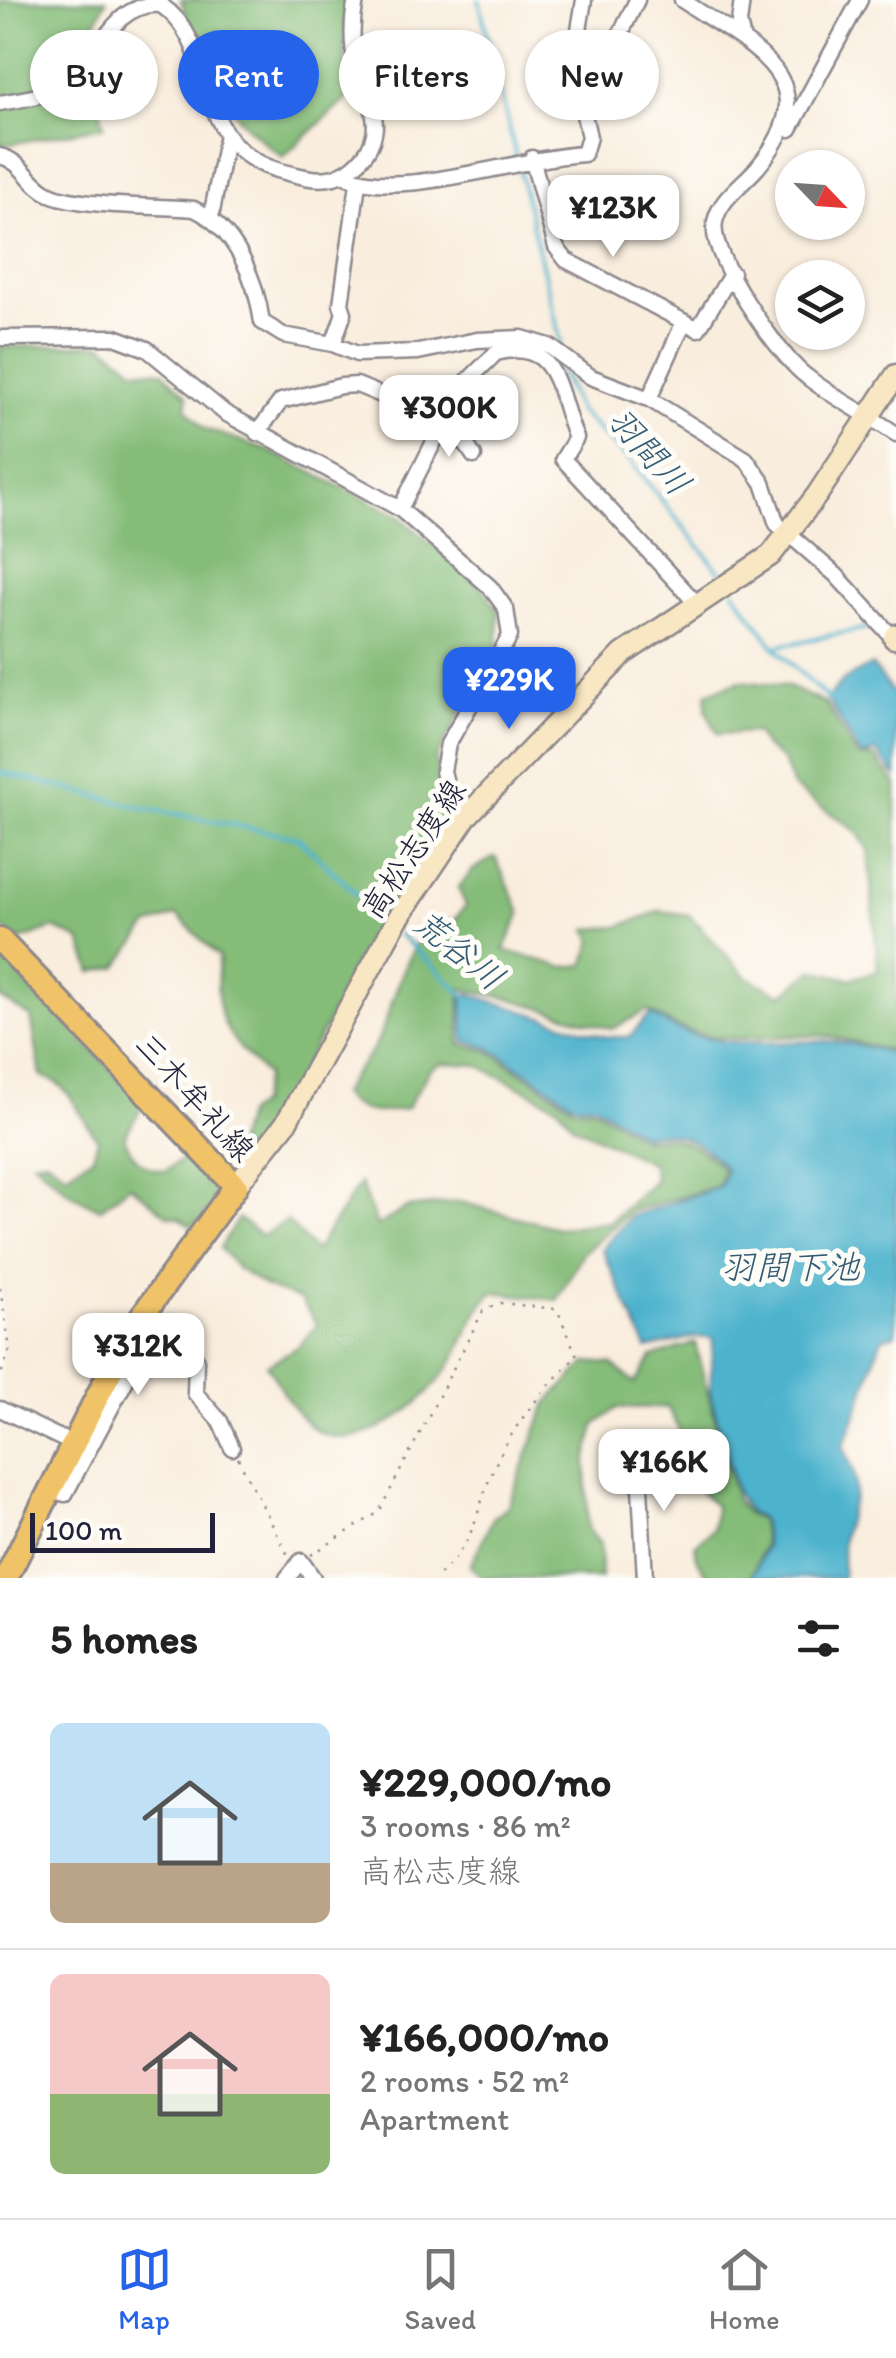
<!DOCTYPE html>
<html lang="en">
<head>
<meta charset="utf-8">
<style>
  body { margin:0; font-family:Itim,"Klee One",sans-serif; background:#f6f6f6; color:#222; height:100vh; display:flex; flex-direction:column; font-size:38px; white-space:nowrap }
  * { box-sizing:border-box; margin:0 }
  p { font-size:32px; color:#767676 }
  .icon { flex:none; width:55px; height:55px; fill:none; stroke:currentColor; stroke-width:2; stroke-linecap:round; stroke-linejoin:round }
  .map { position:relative; height:1578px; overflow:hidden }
  .drawer { display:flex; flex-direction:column; background:#fff; flex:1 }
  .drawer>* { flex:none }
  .banner { position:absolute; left:30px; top:30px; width:838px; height:90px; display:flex; gap:20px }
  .needle { width:65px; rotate:115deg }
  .fabs { position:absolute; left:775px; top:150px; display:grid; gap:20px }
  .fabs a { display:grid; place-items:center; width:90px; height:90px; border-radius:50%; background:#fff; box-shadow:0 2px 8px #0004; font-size:50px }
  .scale { position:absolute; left:30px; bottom:25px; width:185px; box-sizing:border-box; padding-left:10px; border:5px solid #22223b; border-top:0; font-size:28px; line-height:35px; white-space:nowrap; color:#22223b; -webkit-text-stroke:8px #fdfcf7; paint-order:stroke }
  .price { position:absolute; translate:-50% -85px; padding:0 22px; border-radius:20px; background:#fff; color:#222; font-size:32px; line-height:65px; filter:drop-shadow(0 2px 5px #0008) }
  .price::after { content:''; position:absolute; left:50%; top:60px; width:30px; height:22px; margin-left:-15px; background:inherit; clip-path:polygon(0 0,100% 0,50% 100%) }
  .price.current { background:#2563eb; color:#fff }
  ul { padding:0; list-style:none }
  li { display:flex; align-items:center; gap:30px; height:250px; padding:0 50px }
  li+li { border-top:2px solid #e0e0e0 }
  li span { display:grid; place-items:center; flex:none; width:280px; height:200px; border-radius:15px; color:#555 }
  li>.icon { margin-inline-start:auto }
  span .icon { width:120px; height:120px; fill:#fffc; stroke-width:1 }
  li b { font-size:42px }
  h2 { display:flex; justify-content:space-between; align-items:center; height:120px; padding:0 50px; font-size:42px }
  .tag { padding:0 35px; border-radius:45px; background:#fff; box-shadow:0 2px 8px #0004; font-size:35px; line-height:90px }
  .tag.current { background:#2563eb; color:#fff }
  .tab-bar { display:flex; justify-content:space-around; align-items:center; height:140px; border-top:2px solid #e0e0e0; background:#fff; font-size:28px; color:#767676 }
  .tab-bar a { display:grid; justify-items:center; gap:5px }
  .tab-bar .current { color:#2563eb }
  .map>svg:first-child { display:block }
</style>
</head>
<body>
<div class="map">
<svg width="896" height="1578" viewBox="0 0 896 1578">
  <rect width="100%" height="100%" fill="#fdfcf7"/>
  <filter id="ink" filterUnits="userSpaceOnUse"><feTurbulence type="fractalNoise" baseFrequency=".01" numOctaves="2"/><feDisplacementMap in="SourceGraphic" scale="20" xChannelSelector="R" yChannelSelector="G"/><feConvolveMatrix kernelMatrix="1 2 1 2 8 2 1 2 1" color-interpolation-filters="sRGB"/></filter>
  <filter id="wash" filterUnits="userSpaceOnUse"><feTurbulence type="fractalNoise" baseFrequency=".0048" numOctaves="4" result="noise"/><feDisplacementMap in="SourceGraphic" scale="40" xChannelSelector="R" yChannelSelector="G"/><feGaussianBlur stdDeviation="2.25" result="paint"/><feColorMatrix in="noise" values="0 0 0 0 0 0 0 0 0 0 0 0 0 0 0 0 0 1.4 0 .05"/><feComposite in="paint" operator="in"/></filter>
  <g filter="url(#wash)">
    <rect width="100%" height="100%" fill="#f9eddd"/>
    <path fill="#84bc78" stroke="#536f5a" stroke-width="2.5" d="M0 0H106L85 46 104 126 0 146Z
      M181 0H347L344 42 350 96 283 157C218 110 207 73 181 0Z
      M103 344 134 369 162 371 188 396 186 408 205 429 263 448 398 515 483 588 499 612 498 645 436 759 440 787 452 815 407 877 254 1158 230 1164 246 1114 259 1104 266 1075C223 1034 213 1017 219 957L177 915 148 926 117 967 92 972 80 940 54 928 20 940 0 927V347Z
      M740 681 786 686 825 703 858 757H875L896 784V1042L888 1050C866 1045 842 1037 820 1036 754 1035 706 1051 648 1010L612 1029 508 998 461 989 460 1044 489 1051 574 1107 594 1108 644 1139C675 1133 702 1146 723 1170L718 1186 631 1211 583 1253 557 1300 493 1292C472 1312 469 1332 455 1357 432 1400 352 1468 306 1422 290 1407 279 1383 267 1365L299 1346 317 1325 301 1300 266 1287 237 1268 220 1248 238 1218 262 1236 287 1221 315 1251 360 1183 377 1226 407 1208 460 1202 557 1228 609 1222 655 1180 652 1164 573 1125 559 1107 477 1065 441 1063 430 1069 407 1108C381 1114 361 1116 341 1095 349 1075 366 1063 376 1044 395 1006 402 947 438 919L453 922 466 905 458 888 474 869 495 857 521 913 504 950 563 967 584 965 593 941 587 929 618 927 660 911 689 915 747 977 782 995 813 970 850 979 878 971 868 849 856 831 793 787 783 761 765 747 756 732 718 734 706 711 707 693Z
      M0 953 144 1104 124 1137C133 1159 141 1168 165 1171L190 1154 223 1189 202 1220 190 1226 180 1218 167 1215 130 1185 100 1209 70 1193 33 1161 46 1159 66 1174 93 1156 98 1139C77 1116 74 1085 41 1076L31 1017 0 998Z
      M695 1343 736 1500 748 1515 761 1520 764 1544 751 1578H709L697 1559 695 1545 713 1529 715 1506 682 1474 686 1445 668 1407 617 1408 595 1425 586 1463 588 1529 600 1544 601 1578H483L470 1566 493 1518 508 1506 547 1403 587 1362 612 1364 635 1383 652 1357Z"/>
    <path fill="#4eb3cd" stroke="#386a84" stroke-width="2.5" d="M872 665 896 697V777L876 751 862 757 827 699 844 680Z
      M469 994 608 1037H629L650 1014C702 1051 760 1042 821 1041 843 1040 868 1048 890 1052L896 1046V1334L882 1338C868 1375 861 1410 843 1446 866 1495 852 1491 843 1537 841 1550 843 1565 843 1578H752L766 1545 762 1519 749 1513 737 1493 710 1392 713 1338 693 1337 647 1349 602 1249 631 1216 720 1187 726 1170C705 1143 677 1129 643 1135L594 1104H575L490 1048 464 1041 463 995Z"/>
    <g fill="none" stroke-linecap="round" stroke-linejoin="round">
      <path stroke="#4eb3cd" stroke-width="4" d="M479 0 517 161
        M519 170 561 343
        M554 356 578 410 629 460 721 573
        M734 591 774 647 829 700
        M774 647 877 626
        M0 772 144 808 297 837 388 924
        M399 934 465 996"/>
    </g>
  </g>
  <g filter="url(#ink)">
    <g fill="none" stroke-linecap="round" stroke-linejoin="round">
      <g stroke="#8e888c" stroke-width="19">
        <path id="street" d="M682 0C751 47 832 78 757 168 743 184 719 200 715 222 708 255 779 356 806 376 833 398 867 414 896 434
          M742 0 739 23 743 40
          M576 84 621 33 637 0
          M0 103C23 99 49 96 68 82 99 59 113 0 161 5 224 48 185 150 288 173 303 177 319 181 334 177 353 171 370 154 374 134 379 111 363 90 357 68 351 45 351 24 356 0
          M790 129 860 0
          M0 156C23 161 29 185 50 194 78 207 159 206 194 209 235 228 256 279 262 322L283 335 333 344 357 354 418 352 477 340 522 338 549 346 591 377 649 399 746 459 763 483 777 524 836 575 896 641
          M532 158 556 247 566 260 698 329 732 273
          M341 174C397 203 517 157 584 154L589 137 573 66 584 0
          M211 217 227 134
          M0 338 115 337 147 349 225 413 400 509 490 587 506 609 510 636 448 744 443 771 449 795 466 817
          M333 344 344 313 341 304 358 183
          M649 399 684 322
          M445 414 474 456
          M257 433 281 401 341 386 357 385 398 402 443 405 496 353C560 337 557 394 576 438L563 459 697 604
          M400 509 441 428 443 405
          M0 1409 71 1443
          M638 1452 645 1578
          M48 1490 65 1494 148 1339 191 1346 196 1360 195 1393 220 1421 232 1448
          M287 1578 301 1561 313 1578"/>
      </g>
      <g stroke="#8e888c" stroke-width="25">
        <path id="secondary" d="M894 638 896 635
          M236 1186 286 1123 397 920 466 817 623 654 771 555 817 495 896 375"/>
      </g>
      <g stroke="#8e888c" stroke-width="28">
        <path id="primary" d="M0 940 236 1186 129 1334 6 1578"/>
      </g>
      <path stroke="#8e888c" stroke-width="2.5" stroke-dasharray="2.5 8" stroke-linecap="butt" d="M0 1288 10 1349 0 1377
        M238 1458 289 1557
        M311 1555 379 1512 483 1311 500 1303 557 1309 577 1356C543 1389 512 1426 493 1470 474 1515 477 1543 435 1578"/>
      <use href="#street" stroke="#fff" stroke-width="14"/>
      <use href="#secondary" stroke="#f9e7c3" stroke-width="20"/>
      <use href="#primary" stroke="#f1c369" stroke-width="22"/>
    </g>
  </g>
  <g text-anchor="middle" stroke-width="10" stroke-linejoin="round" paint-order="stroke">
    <g font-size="32" fill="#22223b" stroke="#fdfcf7">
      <text transform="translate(413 849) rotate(-56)" y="11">高松志度線</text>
      <text transform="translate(195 1097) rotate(48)" y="11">三木牟礼線</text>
    </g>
    <g font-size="35" font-style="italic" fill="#345c75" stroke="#fdfcf7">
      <text transform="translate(649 451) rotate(48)" y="12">羽間川</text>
      <text transform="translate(459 950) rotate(39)" y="12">荒谷川</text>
      <text x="790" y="1279">羽間下池</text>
    </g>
  </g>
</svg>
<div class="fabs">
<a><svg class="needle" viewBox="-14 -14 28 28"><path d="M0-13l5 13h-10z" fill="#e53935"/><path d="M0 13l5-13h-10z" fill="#767676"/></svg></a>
<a><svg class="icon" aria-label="layers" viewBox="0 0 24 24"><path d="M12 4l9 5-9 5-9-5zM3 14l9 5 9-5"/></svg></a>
</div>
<div class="scale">100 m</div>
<b class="price" style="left:613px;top:260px">¥123K</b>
<b class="price" style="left:449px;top:460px">¥300K</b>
<b class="price current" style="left:509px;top:732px">¥229K</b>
<b class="price" style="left:138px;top:1398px">¥312K</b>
<b class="price" style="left:664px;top:1514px">¥166K</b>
<div class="banner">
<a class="tag">Buy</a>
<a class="tag current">Rent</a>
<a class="tag">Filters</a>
<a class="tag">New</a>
</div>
</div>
<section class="drawer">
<h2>5 homes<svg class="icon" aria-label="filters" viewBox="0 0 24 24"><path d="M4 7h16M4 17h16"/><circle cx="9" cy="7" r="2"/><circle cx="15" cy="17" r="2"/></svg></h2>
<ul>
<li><span style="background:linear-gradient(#bfe0f5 70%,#b9a48a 0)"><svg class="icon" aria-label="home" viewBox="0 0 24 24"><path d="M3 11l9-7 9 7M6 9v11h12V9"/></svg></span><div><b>¥229,000/mo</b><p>3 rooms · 86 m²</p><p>高松志度線</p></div></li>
<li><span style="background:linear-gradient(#f6c9c9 60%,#8fb573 0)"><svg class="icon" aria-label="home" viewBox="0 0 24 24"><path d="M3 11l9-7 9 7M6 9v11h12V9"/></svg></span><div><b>¥166,000/mo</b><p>2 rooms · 52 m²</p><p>Apartment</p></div></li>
</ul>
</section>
<nav class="tab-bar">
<a class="current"><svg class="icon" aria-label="map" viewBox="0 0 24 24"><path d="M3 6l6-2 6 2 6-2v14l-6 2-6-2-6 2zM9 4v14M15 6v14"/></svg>Map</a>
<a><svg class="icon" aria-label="saved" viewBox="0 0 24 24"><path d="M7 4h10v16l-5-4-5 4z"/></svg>Saved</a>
<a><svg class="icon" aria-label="home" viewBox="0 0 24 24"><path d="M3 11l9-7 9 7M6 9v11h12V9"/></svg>Home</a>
</nav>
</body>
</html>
